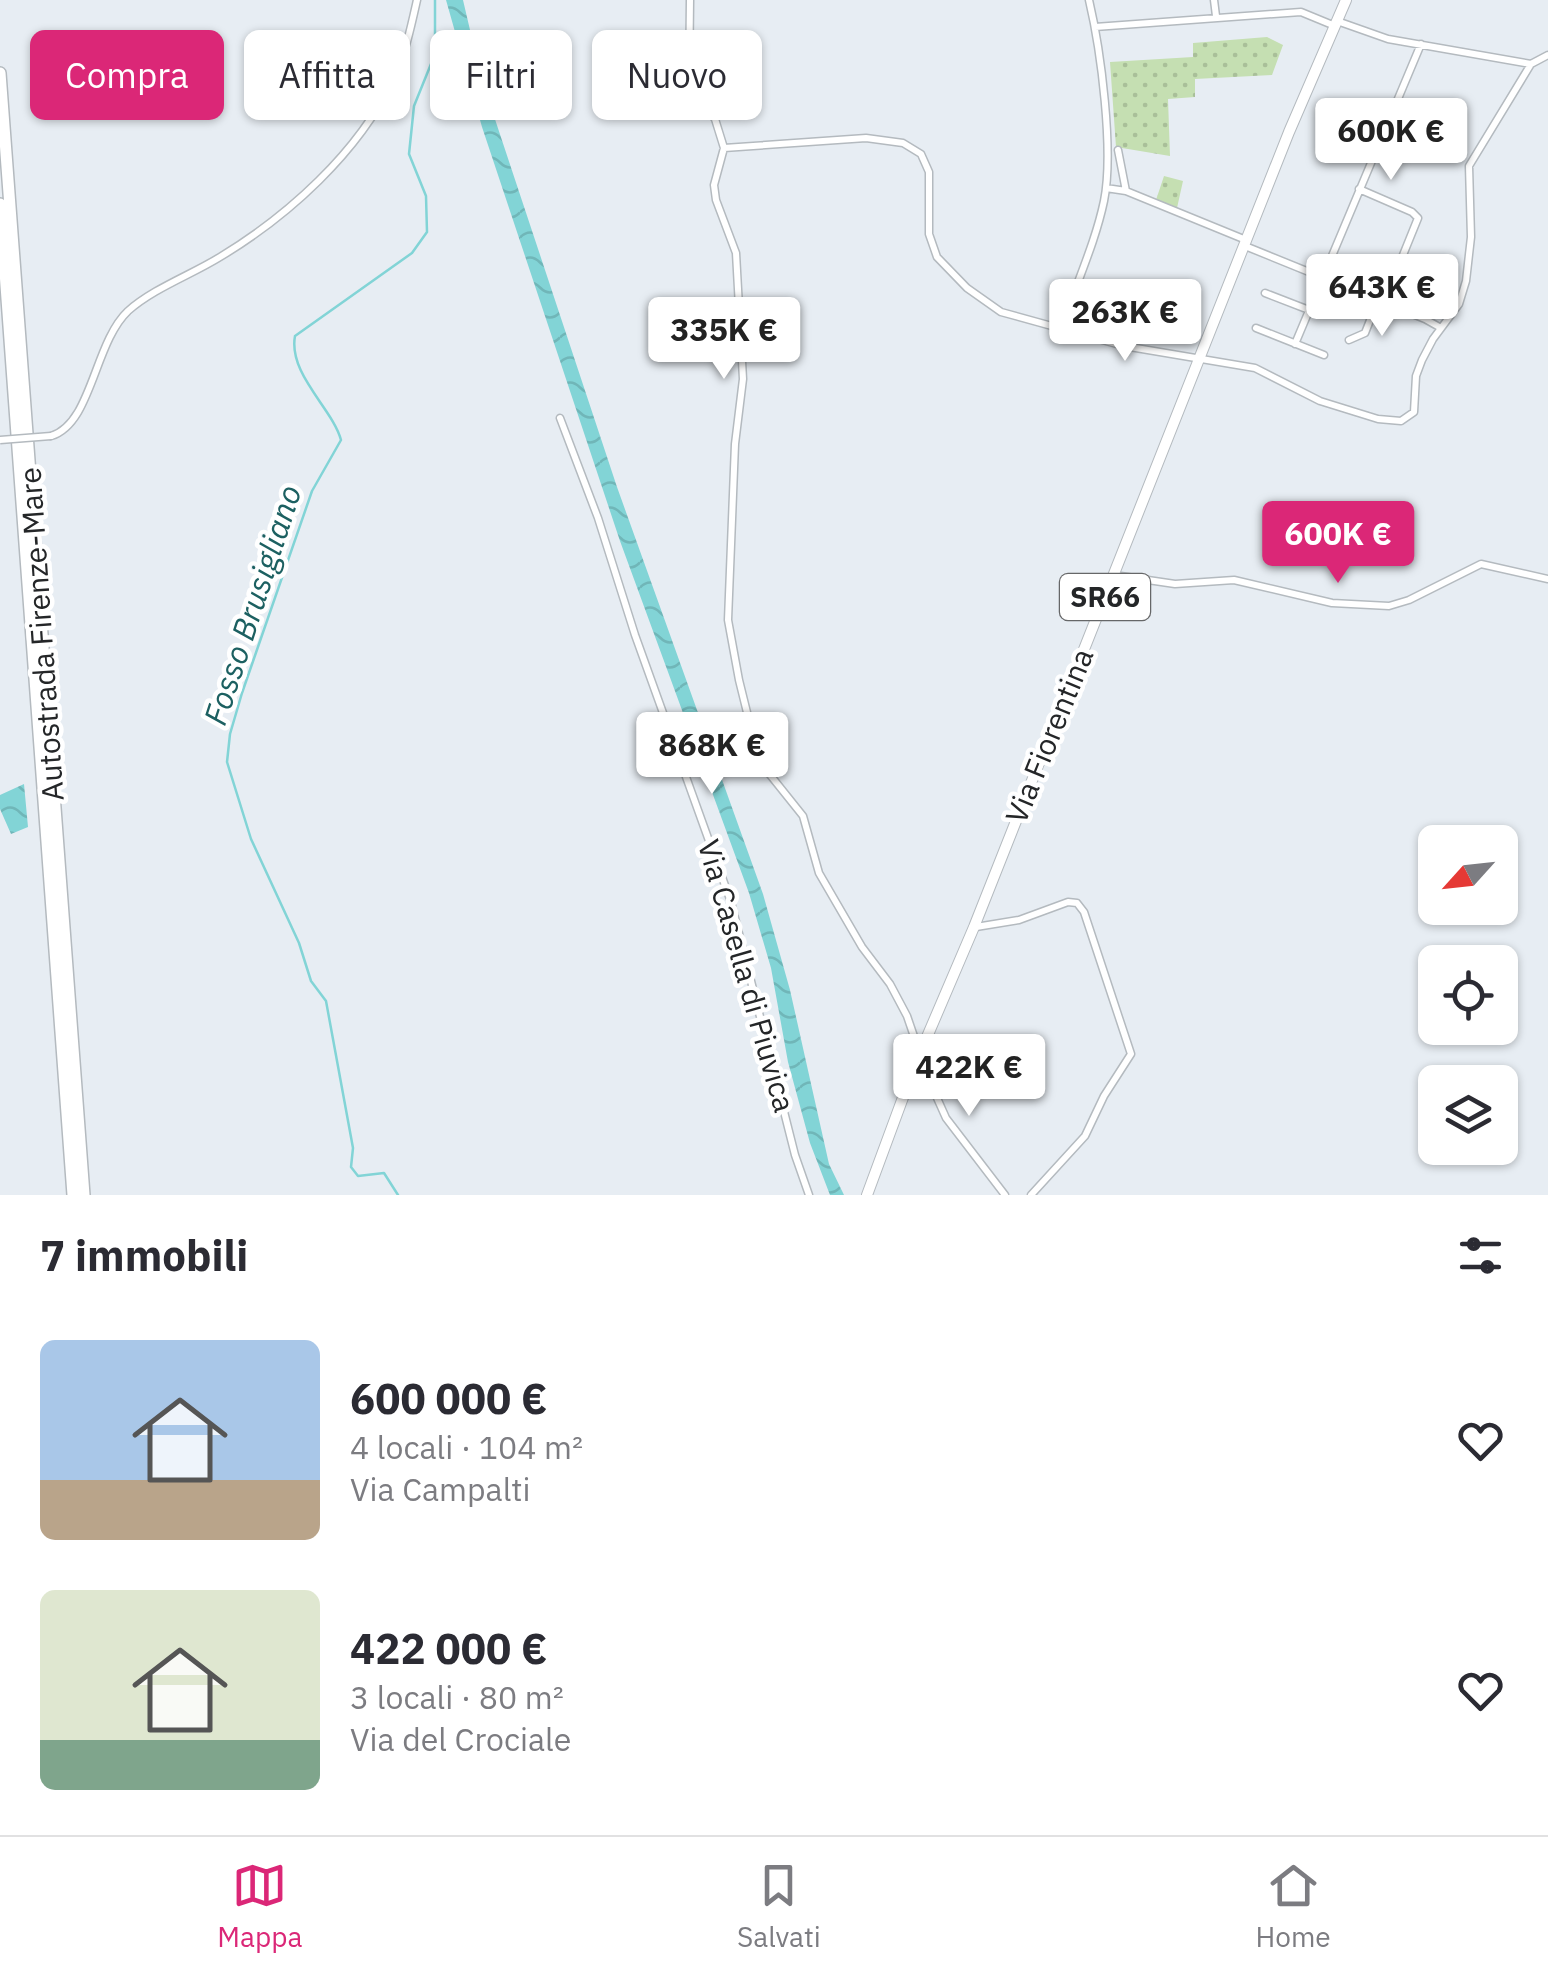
<!DOCTYPE html>
<html lang="it">
<head>
<meta charset="utf-8">
<style>
  body { margin:0; font-family:"IBM Plex Sans",sans-serif; background:#f2f2f3; color:#2b2b33; height:100vh; display:flex; flex-direction:column; font-size:38px; white-space:nowrap }
  * { box-sizing:border-box; margin:0 }
  p { font-size:32px; color:#7c7c81 }
  .icon { flex:none; width:55px; height:55px; fill:none; stroke:currentColor; stroke-width:2; stroke-linecap:round; stroke-linejoin:round }
  .map { position:relative; height:1195px; overflow:hidden }
  .drawer { display:flex; flex-direction:column; background:#fff; flex:1 }
  .drawer>* { flex:none }
  .banner { position:absolute; left:30px; top:30px; width:1000px; height:90px; display:flex; gap:20px }
  .needle { width:65px; rotate:243deg }
  .fabs { position:absolute; left:1418px; top:825px; display:grid; gap:20px }
  .fabs a { display:grid; place-items:center; width:100px; height:100px; border-radius:15px; background:#fff; box-shadow:0 2px 8px #0004; font-size:50px }
  .price { position:absolute; translate:-50% -85px; padding:0 22px; border-radius:10px; background:#fff; color:#222; font-size:32px; line-height:65px; filter:drop-shadow(0 2px 5px #0008) }
  .price::after { content:''; position:absolute; left:50%; top:60px; width:30px; height:22px; margin-left:-15px; background:inherit; clip-path:polygon(0 0,100% 0,50% 100%) }
  .price.selected { background:#db2777; color:#fff }
  ul { padding:0; list-style:none }
  li { display:flex; align-items:center; gap:30px; height:250px; padding:0 40px }
  li span { display:grid; place-items:center; flex:none; width:280px; height:200px; border-radius:15px; color:#555 }
  li>.icon { margin-inline-start:auto }
  span .icon { width:120px; height:120px; fill:#fffc; stroke-width:1 }
  li b { font-size:42px }
  h2 { display:flex; justify-content:space-between; align-items:center; height:120px; padding:0 40px; font-size:42px }
  .pill { padding:0 35px; border-radius:15px; background:#fff; box-shadow:0 2px 8px #0004; font-size:35px; line-height:90px }
  .pill.selected { background:#db2777; color:#fff }
  .tab-bar { display:flex; justify-content:space-around; align-items:center; height:140px; border-top:2px solid #e1e1e2; background:#fff; font-size:28px; color:#7c7c81 }
  .tab-bar a { display:grid; justify-items:center; gap:5px }
  .tab-bar .selected { color:#db2777 }
  .map>svg:first-child { display:block }
</style>
</head>
<body>
<div class="map">
<svg width="1548" height="1195" viewBox="0 0 1548 1195">
  <defs>
    <pattern id="grass-dots" width="8" height="8" patternUnits="userSpaceOnUse" patternTransform="scale(2.5)"><rect width="8" height="8" fill="#c5dfb2"/><path d="M2 2h.1M6 6h.1" fill="none" stroke="#a9bf99" stroke-width="1.8" stroke-linecap="round"/></pattern>
    <pattern id="water-waves" width="16" height="10" patternUnits="userSpaceOnUse" patternTransform="scale(2.5)"><rect width="16" height="10" fill="#82d4d6"/><path d="M0 5q4-4 8 0t8 0" fill="none" stroke="#70b6b8"/></pattern>
  </defs>
  <rect width="100%" height="100%" fill="#e7edf3"/>
  <path fill="url(#grass-dots)" d="M1267 37 1283 45 1272 75 1195 79V97L1168 99 1170 156 1116 147 1110 62 1193 57V43Z
    M1164 176 1183 181 1177 208 1156 200Z"/>
  <path fill="url(#water-waves)" d="M446 0H463L481 77 617 487 763 894 790 990 829 1164 844 1195H830L810 1143 788 1062 771 968 749 893 620 541 482 127Z
    M24 784 28 827 11 834 0 809V795Z"/>
  <g fill="none" stroke-linecap="round" stroke-linejoin="round">
    <path stroke="#82d4d6" stroke-width="2.5" d="M398 1195 384 1173 358 1176 351 1167 353 1148 326 1001 311 981 299 943 251 839 227 762 230 734 242 693 312 491 341 440C333 409 288 374 295 336L412 253 427 232 426 196 409 154 414 106 435 54V0"/>
    <g stroke="#b4babf" stroke-width="9">
      <path id="street" d="M690 0 689 85 715 119 724 148
        M1214 0 1216 16
        M1337 21 1388 39 1531 64
        M1095 27 1301 12 1335 26
        M1118 150 1126 191
        M1106 188 1126 191 1246 240
        M1359 189 1412 212 1418 218 1384 302
        M1245 246 1425 319 1441 328
        M1265 293 1309 310
        M1062 327C1075 286 1095 244 1104 201 1114 151 1101 51 1089 0
        M1256 328 1324 355
        M1349 340 1365 333 1378 300
        M1295 344 1421 44
        M560 418 598 518 635 635 731 902 795 1155 809 1195
        M51 436C92 424 94 343 128 311 154 288 191 275 220 257 288 216 358 153 393 80 405 55 411 27 417 0
        M1114 575 1175 584 1234 580 1332 603 1389 606 1409 600 1481 564 1548 579
        M976 927 1019 920 1068 902 1077 903 1084 912 1131 1054 1104 1096 1085 1136 1031 1195
        M919 1051 907 1016 890 984 862 947 819 873 803 816 759 761 739 680 728 620 735 444 743 379 736 253 716 200 714 185 724 148 866 138 903 143 921 154 929 172V234L937 257 967 288 1001 312 1124 346 1255 368 1320 401 1378 419 1401 421 1414 412 1416 376 1422 360 1433 339 1459 304 1466 281 1471 237 1469 166 1531 64 1548 55
        M916 1065 929 1080 946 1118 1005 1195"/>
    </g>
    <g stroke="#b4babf" stroke-width="12">
      <path id="primary" d="M867 1195 915 1065 974 927 1289 132 1346 0"/>
    </g>
    <g stroke="#b4babf" stroke-width="14">
      <path id="highway" d="M0 73 84 1195
        M0 204 73 1195"/>
    </g>
    <use href="#street" stroke="#fff" stroke-width="6"/>
    <use href="#primary" stroke="#fff" stroke-width="10"/>
    <use href="#highway" stroke="#fff" stroke-width="11"/>
    <g stroke="#b4babf" stroke-width="9" stroke-linecap="butt">
      <path id="street-bridge" d="M0 440 51 436"/>
    </g>
    <use href="#street-bridge" stroke="#fff" stroke-width="6"/>
  </g>
  <g text-anchor="middle" stroke-width="9" stroke-linejoin="round" paint-order="stroke">
    <rect fill="#fff" stroke="#666768" stroke-width="2.5" x="1060" y="574" width="90" height="46" rx="8"/>
    <g font-size="28" font-weight="bold" fill="#242628">
      <text x="1105" y="607">SR66</text>
    </g>
    <g font-size="30" fill="#242628" stroke="#fff">
      <text transform="translate(42 634) rotate(-94)" y="10">Autostrada Firenze-Mare</text>
      <text transform="translate(1050 736) rotate(-68)" y="10">Via Fiorentina</text>
      <text transform="translate(746 976) rotate(74)" y="10">Via Casella di Piuvica</text>
    </g>
    <g font-size="32" font-style="italic" fill="#1c6061" stroke="#fff">
      <text transform="translate(253 605) rotate(-72)" y="11">Fosso Brusigliano</text>
    </g>
  </g>
</svg>
<div class="fabs">
<a><svg class="needle" viewBox="-14 -14 28 28"><path d="M0-13l5 13h-10z" fill="#e53935"/><path d="M0 13l5-13h-10z" fill="#7c7c81"/></svg></a>
<a><svg class="icon" aria-label="locate" viewBox="0 0 24 24"><circle cx="12" cy="12" r="6"/><path d="M12 2v4M12 18v4M2 12h4M18 12h4"/></svg></a>
<a><svg class="icon" aria-label="layers" viewBox="0 0 24 24"><path d="M12 4l9 5-9 5-9-5zM3 14l9 5 9-5"/></svg></a>
</div>
<b class="price" style="left:1391px;top:183px">600K €</b>
<b class="price" style="left:1382px;top:339px">643K €</b>
<b class="price" style="left:1125px;top:364px">263K €</b>
<b class="price" style="left:724px;top:382px">335K €</b>
<b class="price selected" style="left:1338px;top:586px">600K €</b>
<b class="price" style="left:712px;top:797px">868K €</b>
<b class="price" style="left:969px;top:1119px">422K €</b>
<div class="banner">
<a class="pill selected">Compra</a>
<a class="pill">Affitta</a>
<a class="pill">Filtri</a>
<a class="pill">Nuovo</a>
</div>
</div>
<section class="drawer">
<h2>7 immobili<svg class="icon" aria-label="filters" viewBox="0 0 24 24"><path d="M4 7h16M4 17h16"/><circle cx="9" cy="7" r="2"/><circle cx="15" cy="17" r="2"/></svg></h2>
<ul>
<li><span style="background:linear-gradient(#a9c7e8 70%,#b9a48a 0)"><svg class="icon" aria-label="home" viewBox="0 0 24 24"><path d="M3 11l9-7 9 7M6 9v11h12V9"/></svg></span><div><b>600 000 €</b><p>4 locali · 104 m²</p><p>Via Campalti</p></div><svg class="icon" aria-label="heart" viewBox="0 0 24 24"><path d="M12 20l-8-8c-3-5 5-10 8-4 3-6 11-1 8 4z"/></svg></li>
<li><span style="background:linear-gradient(#dfe7d0 75%,#7fa58c 0)"><svg class="icon" aria-label="home" viewBox="0 0 24 24"><path d="M3 11l9-7 9 7M6 9v11h12V9"/></svg></span><div><b>422 000 €</b><p>3 locali · 80 m²</p><p>Via del Crociale</p></div><svg class="icon" aria-label="heart" viewBox="0 0 24 24"><path d="M12 20l-8-8c-3-5 5-10 8-4 3-6 11-1 8 4z"/></svg></li>
</ul>
</section>
<nav class="tab-bar">
<a class="selected"><svg class="icon" aria-label="map" viewBox="0 0 24 24"><path d="M3 6l6-2 6 2 6-2v14l-6 2-6-2-6 2zM9 4v14M15 6v14"/></svg>Mappa</a>
<a><svg class="icon" aria-label="saved" viewBox="0 0 24 24"><path d="M7 4h10v16l-5-4-5 4z"/></svg>Salvati</a>
<a><svg class="icon" aria-label="home" viewBox="0 0 24 24"><path d="M3 11l9-7 9 7M6 9v11h12V9"/></svg>Home</a>
</nav>
</body>
</html>
